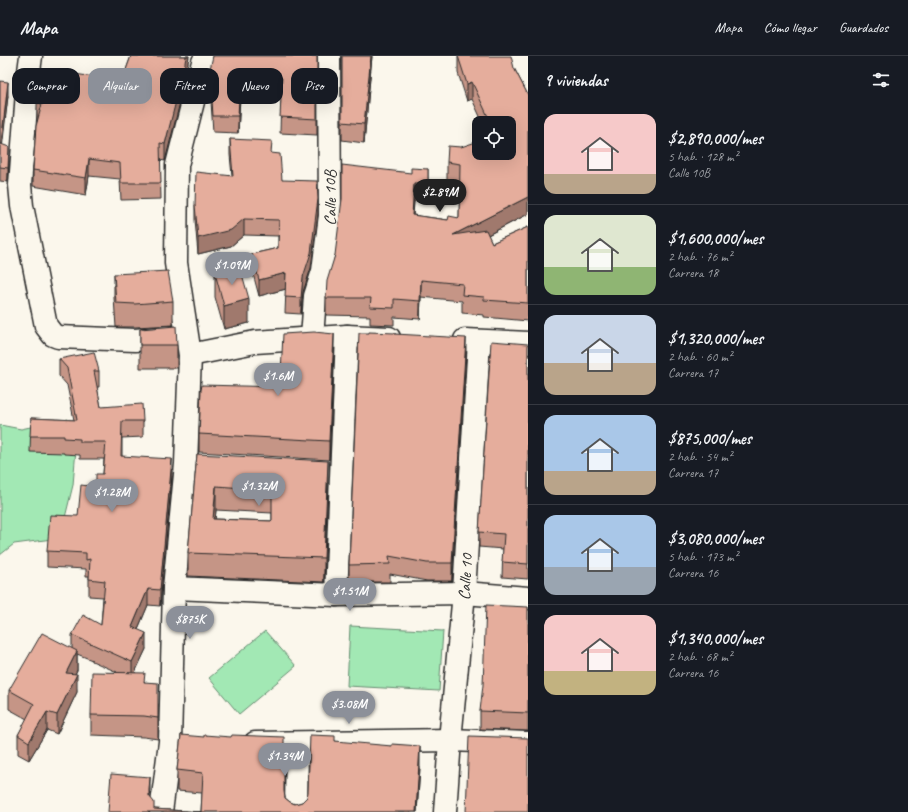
<!DOCTYPE html>
<html lang="es">
<head>
<meta charset="utf-8">
<style>
  body { margin:0; font-family:Caveat,sans-serif; background:#242831; color:#f1f3f6; height:100vh; display:flex; flex-direction:column; font-size:15px; white-space:nowrap }
  * { box-sizing:border-box; margin:0 }
  p { font-size:13px; color:#9ea1a6 }
  .icon { flex:none; width:22px; height:22px; fill:none; stroke:currentColor; stroke-width:2; stroke-linecap:round; stroke-linejoin:round }
  .map { position:relative; flex:1; overflow:hidden }
  .sheet { display:flex; flex-direction:column; background:#171b24; width:380px }
  .sheet>* { flex:none }
  .hud { position:absolute; left:12px; top:12px; width:380px; height:36px; display:flex; gap:8px }
  .tools { position:absolute; left:472px; top:60px; display:grid; gap:8px }
  .tools a { display:grid; place-items:center; width:44px; height:44px; border-radius:8px; background:#171b24; box-shadow:0 4px 16px #0002; font-size:20px }
  .price { position:absolute; translate:-50% -34px; padding:0 9px; border-radius:14px; background:#8c9099; color:#fff; font-size:13px; line-height:26px; filter:drop-shadow(0 1px 2px #0008) }
  .price::after { content:''; position:absolute; left:50%; top:24px; width:12px; height:9px; margin-left:-6px; background:inherit; clip-path:polygon(0 0,100% 0,50% 100%) }
  .price.active { background:#222; color:#fff }
  ul { padding:0; list-style:none }
  li { display:flex; align-items:center; gap:12px; height:100px; padding:0 16px }
  li+li { border-top:1px solid #363941 }
  li span { display:grid; place-items:center; flex:none; width:112px; height:80px; border-radius:12px; color:#555 }
  li>.icon { margin-inline-start:auto }
  span .icon { width:48px; height:48px; fill:#fffc; stroke-width:1 }
  li b { font-size:17px }
  h2 { display:flex; justify-content:space-between; align-items:center; height:48px; padding:0 16px; font-size:17px }
  .tag { padding:0 14px; border-radius:12px; background:#171b24; box-shadow:0 4px 16px #0002; font-size:14px; line-height:36px }
  .tag.active { background:#8c9099; color:#fff }
  header { display:flex; align-items:center; gap:24px; box-sizing:border-box; height:56px; padding:0 20px; background:#171b24; border-bottom:1px solid #363941 }
  header strong { font-size:19px }
  nav { display:flex; gap:22px; margin-inline-start:auto; font-size:14px }
  main { display:flex; flex:1; min-height:0 }
  .map>svg:first-child { display:block }
</style>
</head>
<body>
<header>
<strong>Mapa</strong>
<nav><a>Mapa</a><a>Cómo llegar</a><a>Guardados</a></nav>
</header>
<main>
<div class="map">
<svg width="528" height="756" viewBox="0 0 528 756">
  <rect width="100%" height="100%" fill="#fbf7ec"/>
  <filter id="ink" filterUnits="userSpaceOnUse"><feTurbulence type="fractalNoise" baseFrequency=".025" numOctaves="2"/><feDisplacementMap in="SourceGraphic" scale="8" xChannelSelector="R" yChannelSelector="G"/><feConvolveMatrix kernelMatrix="1 2 1 2 8 2 1 2 1" color-interpolation-filters="sRGB"/></filter>
  <g filter="url(#ink)">
    <path fill="#a2e8b4" stroke="#668a70" d="M68 363 77 381 73 429 60 482 14 488 0 499V369L21 373Z
      M350 570 443 575 439 635 347 630Z
      M265 575 296 610 239 658 209 622Z"/>
    <g fill="none" stroke-linecap="round" stroke-linejoin="round">
      <g stroke="#2b2b2b" stroke-width="25">
        <g id="minor">
          <path d="M31 0 28 23 20 129 22 150 46 270 53 279 58 281 135 284 170 281"/>
          <path id="s1" d="M312 282 315 240 323 215 330 159 329 0"/>
          <path d="M465 284 528 287"/>
          <path d="M190 299 255 286 347 280 389 282"/>
          <path d="M174 532 336 539 464 537 528 542"/>
          <path d="M336 539 347 280"/>
          <path d="M255 687 450 684 528 687"/>
          <path d="M161 756 170 686 174 532 186 408 190 299 176 207 177 109 203 6"/>
          <path d="M296 756 297 687"/>
          <path id="s2" d="M445 756 450 684 464 537 479 285"/>
        </g>
      </g>
      <use href="#minor" stroke="#fbf7ec" stroke-width="22"/>
    </g>
    <path fill="#c59586" stroke="#2b2b2b" fill-rule="evenodd" d="M131 0H189L184 31 165 105 160 104 161 143 121 144 120 123 89 120 86 139 33 130V112L37 64V47L44 28 122 25Z
      M317 0V79L280 77 281 39 240 41 238 77 213 76 210 30V13Z
      M342 0H372L364 87 342 84Z
      M458 0 514 12 528 39V158L488 179 492 187 528 171V265L484 261V259L462 257V245L421 241 420 263 394 261V269L370 268V260L326 259V242L335 199 411 117 428 113V146L414 145 413 159 448 164 459 162 460 126 447 124V106L479 97 509 67H483L472 43 467 45 458 17Z
      M0 25 8 40 2 88 9 105 8 126 0 125Z
      M230 83 272 97 282 124 318 158 311 212 303 236 301 258 285 257 286 233 259 240 252 214V198L278 192V180L244 179 231 190 198 198 195 164V149L232 120 230 99Z
      M215 217 249 267 224 273 215 241Z
      M114 218 173 245V269L135 271H116L114 242Z
      M140 273 177 289V312H140Z
      M369 277 395 278 466 299 452 525H427L390 518V526H349V509Z
      M528 288V523L502 521 503 493 479 491V476Z
      M334 297 329 404 199 396V378L281 331V317Z
      M59 303 99 315V331H97L101 351 143 365V381L122 382V400L172 420 160 550 148 549 138 573 146 593 135 616 145 626 158 648V683L144 681 91 679V659L117 616 92 605V603V604L77 598V614L75 618 77 636 57 678 47 674 29 704 18 698V679L27 663 9 653V634L72 593V579L101 569 103 541 89 540V520H86V513L47 511V495L78 460 103 418 104 403H80V399L64 398V397L30 396 31 362 74 364 67 329 59 320Z
      M197 398 328 429 324 526 188 520V497ZM216 454 272 457V465L215 463Z
      M528 551V675L480 673V655Z
      M181 679 284 736 285 742 290 746 295 748 302 746 307 741 335 685 420 711 417 756H108L150 741 154 753 201 756 202 737 177 735V714Z"/>
    <path fill="#a0796d" stroke="#2b2b2b" d="M186 0H189L184 31 165 105V88Z
      M371 0H372L364 87V68Z
      M240 24V41L238 77V60Z
      M8 26V40L1 102V88Z
      M472 26V43L467 45V28Z
      M9 91V105L8 126V112Z
      M89 103V120L86 139V122Z
      M414 128V145L412 177V159Z
      M528 141V158L453 197V179Z
      M318 143V158L311 212 303 236 301 258V242L303 221Z
      M244 163V179L231 190 198 198V182Z
      M286 217V233L259 240V224Z
      M421 224V241L420 263V245Z
      M249 243V267L224 273V250Z
      M334 278V297L329 404V385Z
      M466 282V299L452 525V507Z
      M172 403V420L160 550V534Z
      M328 405V429L324 526V502Z
      M216 430V454L213 486V463Z
      M148 533V549L132 587V571Z
      M146 577V593L132 623V606Z
      M77 595V614L66 636V617Z
      M77 618V636L57 678V659Z
      M47 656V674L29 704V686Z
      M420 690V711L417 756H416Z
      M150 721V741L149 754V734Z"/>
    <path fill="#e5ad9c" stroke="#2b2b2b" fill-rule="evenodd" d="M131 0H186L184 14 165 88 160 87 161 127H121L120 107 89 103 86 122 33 114 36 70 42 48 37 47 39 27 44 28 47 14 122 25Z
      M213 0H317V63L280 61 282 22 240 24 238 60H213L210 13Z
      M342 0H371L364 68 342 66Z
      M458 0H511L514 12 528 39V141L453 179 486 174 492 187 528 171V247L484 244V241L462 239 463 228 421 224 420 245 394 243V252L370 251 371 242H326L327 225 335 199 342 143V109L411 117V112L428 113V128H414L412 159 448 164 449 160 459 162 460 108 447 106 448 90 461 91 479 85V97H509V67H491L472 26 467 28Z
      M0 25 8 26 1 88 9 91 8 112 0 111Z
      M230 83 272 85 271 97 280 98 282 124 317 125 318 143 311 197 303 221 301 242 285 241 286 217 259 224 252 198 278 192 279 164 244 163 231 174 198 182 195 149 196 116 233 120Z
      M240 211 249 243 224 250 215 217Z
      M168 215 173 245 135 248 116 247 114 218Z
      M176 270 177 289H140V273Z
      M314 276 334 278 329 385 199 378 201 334 202 329 282 331 281 317 283 278Z
      M369 276 395 277V278L466 282 452 507H427L389 500 390 508 349 509 359 277H369Z
      M491 285 528 288V508L502 506 504 478 479 476Z
      M94 296 99 315H94L101 351 142 348 143 365H122L121 400 172 403 160 534 148 533 132 571 146 577 132 606 92 588V587V588L72 579 83 559 101 569 105 525 89 523 90 503 86 504V497L47 495 50 459 78 460 81 429 96 431V418H103L106 386H80V383L64 382V380H30L31 362 77 364 67 312 59 303Z
      M197 398 328 405 324 502 188 497ZM216 430 272 434V465L213 463Z
      M486 549 528 551V657L480 655 483 629Z
      M42 577 77 595 66 617 77 618 57 659 47 656 29 686 18 679 34 648 9 634Z
      M92 616 145 617 144 626 158 627V662L144 660 91 659Z
      M181 679 204 681V679L231 681 232 679 284 681V735L285 742 290 746 295 748 302 746 307 741 308 736 310 679 335 680V685L392 690V688L420 690 416 756H108L111 718 150 721 149 734V740L154 746V753L201 756 203 717 177 714Z
      M469 680 528 682V756H466Z"/>
  </g>
  <g text-anchor="middle" stroke-width="4" stroke-linejoin="round" paint-order="stroke">
    <g font-size="17" fill="#2b2b2b" stroke="#fbf7ec">
      <text dy="6" stroke="none"><textPath href="#s1" startOffset="142">Calle 10B</textPath></text>
      <text dy="6" stroke="none"><textPath href="#s2" startOffset="236">Calle 10</textPath></text>
    </g>
  </g>
</svg>
<div class="tools">
<a><svg class="icon" aria-label="locate" viewBox="0 0 24 24"><circle cx="12" cy="12" r="6"/><path d="M12 2v4M12 18v4M2 12h4M18 12h4"/></svg></a>
</div>
<b class="price active" style="left:440px;top:157px">$2.89M</b>
<b class="price" style="left:232px;top:230px">$1.09M</b>
<b class="price" style="left:278px;top:341px">$1.6M</b>
<b class="price" style="left:259px;top:451px">$1.32M</b>
<b class="price" style="left:112px;top:457px">$1.28M</b>
<b class="price" style="left:350px;top:556px">$1.51M</b>
<b class="price" style="left:190px;top:584px">$875K</b>
<b class="price" style="left:349px;top:669px">$3.08M</b>
<b class="price" style="left:285px;top:721px">$1.34M</b>
<div class="hud">
<a class="tag">Comprar</a>
<a class="tag active">Alquilar</a>
<a class="tag">Filtros</a>
<a class="tag">Nuevo</a>
<a class="tag">Piso</a>
</div>
</div>
<section class="sheet">
<h2>9 viviendas<svg class="icon" aria-label="filters" viewBox="0 0 24 24"><path d="M4 7h16M4 17h16"/><circle cx="9" cy="7" r="2"/><circle cx="15" cy="17" r="2"/></svg></h2>
<ul>
<li><span style="background:linear-gradient(#f6c9c9 75%,#b9a48a 0)"><svg class="icon" aria-label="home" viewBox="0 0 24 24"><path d="M3 11l9-7 9 7M6 9v11h12V9"/></svg></span><div><b>$2,890,000/mes</b><p>5 hab. · 128 m²</p><p>Calle 10B</p></div></li>
<li><span style="background:linear-gradient(#dfe7d0 65%,#8fb573 0)"><svg class="icon" aria-label="home" viewBox="0 0 24 24"><path d="M3 11l9-7 9 7M6 9v11h12V9"/></svg></span><div><b>$1,600,000/mes</b><p>2 hab. · 76 m²</p><p>Carrera 18</p></div></li>
<li><span style="background:linear-gradient(#c9d6e8 60%,#b9a48a 0)"><svg class="icon" aria-label="home" viewBox="0 0 24 24"><path d="M3 11l9-7 9 7M6 9v11h12V9"/></svg></span><div><b>$1,320,000/mes</b><p>2 hab. · 60 m²</p><p>Carrera 17</p></div></li>
<li><span style="background:linear-gradient(#a9c7e8 70%,#b9a48a 0)"><svg class="icon" aria-label="home" viewBox="0 0 24 24"><path d="M3 11l9-7 9 7M6 9v11h12V9"/></svg></span><div><b>$875,000/mes</b><p>2 hab. · 54 m²</p><p>Carrera 17</p></div></li>
<li><span style="background:linear-gradient(#a9c7e8 65%,#9aa5b1 0)"><svg class="icon" aria-label="home" viewBox="0 0 24 24"><path d="M3 11l9-7 9 7M6 9v11h12V9"/></svg></span><div><b>$3,080,000/mes</b><p>5 hab. · 173 m²</p><p>Carrera 16</p></div></li>
<li><span style="background:linear-gradient(#f6c9c9 70%,#c2b280 0)"><svg class="icon" aria-label="home" viewBox="0 0 24 24"><path d="M3 11l9-7 9 7M6 9v11h12V9"/></svg></span><div><b>$1,340,000/mes</b><p>2 hab. · 68 m²</p><p>Carrera 16</p></div></li>
</ul>
</section>
</main>
</body>
</html>
